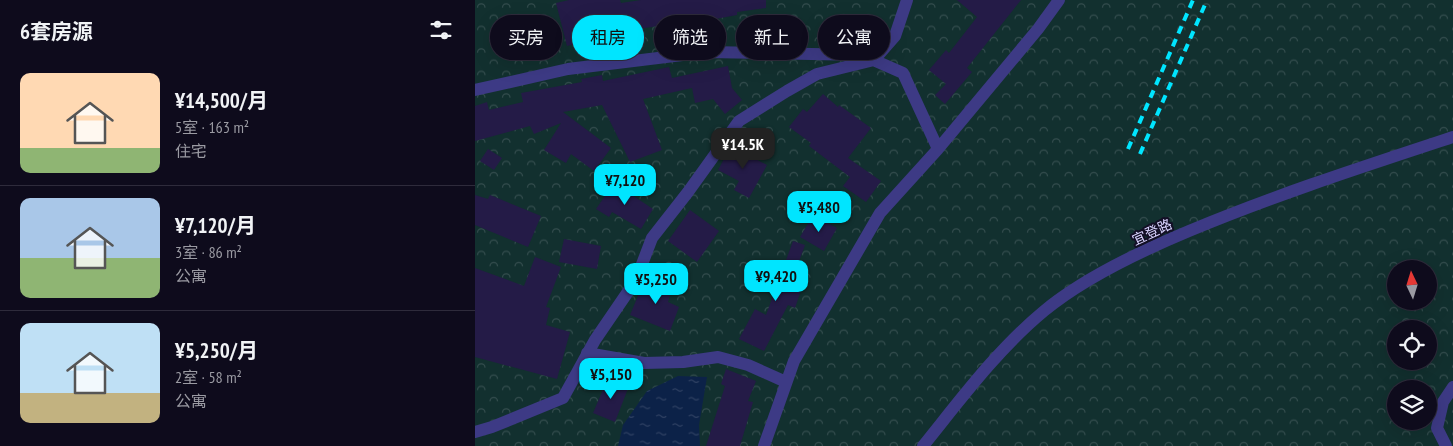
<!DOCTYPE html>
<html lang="zh">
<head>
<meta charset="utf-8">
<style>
  body { margin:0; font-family:"PT Sans Narrow","Noto Sans SC",sans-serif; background:#1c1929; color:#f1f3f6; height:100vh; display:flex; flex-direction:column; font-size:19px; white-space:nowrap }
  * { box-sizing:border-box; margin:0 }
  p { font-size:16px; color:#9b9ba3 }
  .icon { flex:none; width:28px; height:28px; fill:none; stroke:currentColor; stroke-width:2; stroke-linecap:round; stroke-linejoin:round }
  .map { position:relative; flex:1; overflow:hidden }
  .drawer { display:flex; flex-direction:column; background:#0e0b1c; width:475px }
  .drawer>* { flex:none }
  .banner { position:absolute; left:15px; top:15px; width:475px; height:45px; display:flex; gap:10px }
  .needle { width:32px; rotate:356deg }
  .fabs { position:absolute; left:912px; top:260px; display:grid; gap:10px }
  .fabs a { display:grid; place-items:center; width:50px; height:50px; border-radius:50%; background:#0e0b1c; box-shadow:0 5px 20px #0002,0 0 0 1px #2e2b3b; font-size:25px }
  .price { position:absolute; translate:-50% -42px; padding:0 11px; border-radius:10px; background:#00e5ff; color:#111; font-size:16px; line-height:32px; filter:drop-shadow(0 1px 2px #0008) }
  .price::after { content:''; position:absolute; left:50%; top:30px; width:15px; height:11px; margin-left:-8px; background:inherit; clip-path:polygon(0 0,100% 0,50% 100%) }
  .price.on { background:#222; color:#fff }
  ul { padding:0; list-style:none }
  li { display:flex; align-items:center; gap:15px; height:125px; padding:0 20px }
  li+li { border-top:1px solid #2e2b3b }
  li span { display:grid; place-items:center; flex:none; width:140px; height:100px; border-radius:10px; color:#555 }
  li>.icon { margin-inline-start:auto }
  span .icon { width:60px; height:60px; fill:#fffc; stroke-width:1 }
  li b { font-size:21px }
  h2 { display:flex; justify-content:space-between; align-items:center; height:60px; padding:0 20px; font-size:21px }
  .chip { padding:0 18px; border-radius:22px; background:#0e0b1c; box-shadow:0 5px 20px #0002,0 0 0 1px #2e2b3b; font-size:18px; line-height:45px }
  .chip.on { background:#00e5ff; color:#111 }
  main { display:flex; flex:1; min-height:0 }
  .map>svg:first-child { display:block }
</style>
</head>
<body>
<main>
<section class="drawer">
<h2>6套房源<svg class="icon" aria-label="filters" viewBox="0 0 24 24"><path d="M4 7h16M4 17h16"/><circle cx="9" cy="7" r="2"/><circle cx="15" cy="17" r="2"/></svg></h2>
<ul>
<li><span style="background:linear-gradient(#ffd9b3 75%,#8fb573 0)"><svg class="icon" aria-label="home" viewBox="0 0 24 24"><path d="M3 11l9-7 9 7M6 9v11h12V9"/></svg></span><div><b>¥14,500/月</b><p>5室 · 163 m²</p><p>住宅</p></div></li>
<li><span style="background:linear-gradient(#a9c7e8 60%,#8fb573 0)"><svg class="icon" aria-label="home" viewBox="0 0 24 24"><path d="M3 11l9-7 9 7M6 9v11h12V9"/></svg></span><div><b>¥7,120/月</b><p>3室 · 86 m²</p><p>公寓</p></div></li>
<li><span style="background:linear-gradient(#bfe0f5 70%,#c2b280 0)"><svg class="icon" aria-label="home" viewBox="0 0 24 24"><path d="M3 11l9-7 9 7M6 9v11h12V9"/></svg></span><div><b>¥5,250/月</b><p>2室 · 58 m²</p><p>公寓</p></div></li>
</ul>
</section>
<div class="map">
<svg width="978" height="446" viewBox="0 0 978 446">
  <defs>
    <pattern id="forest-crowns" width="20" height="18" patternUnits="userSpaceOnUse" patternTransform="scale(1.25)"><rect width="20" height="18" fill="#12302f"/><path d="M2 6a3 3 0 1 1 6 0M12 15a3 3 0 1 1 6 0" fill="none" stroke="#344d4e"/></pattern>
    <pattern id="water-ripples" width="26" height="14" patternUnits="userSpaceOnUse" patternTransform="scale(1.25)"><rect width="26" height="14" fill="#0c2248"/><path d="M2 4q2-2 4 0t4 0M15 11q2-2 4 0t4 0" fill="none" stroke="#2f4163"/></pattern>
  </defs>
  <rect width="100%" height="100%" fill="#130f26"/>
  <path fill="url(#forest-crowns)" fill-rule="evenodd" d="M0 0H978V446H0ZM921 269H954V301H921ZM921 329H954V361H921ZM921 389H954V421H921Z"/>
  <path fill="url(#water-ripples)" d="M203 376 232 377 224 425 225 446H143L148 425 172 391Z"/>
  <path fill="#241b47" d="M94 0H145L146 3 166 0H291V8L262 12V15L203 26 202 23 138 33 141 43 128 48 125 38 92 46 81 3Z
    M482 0H546L492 68 497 72 470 104 460 95 471 84 454 70 471 50 474 53 502 17Z
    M253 66 257 88 267 100 250 114 238 99 220 103 217 88 168 99 187 150 155 162 127 105 88 112 136 148 119 171 96 154 91 163 69 150 86 123 59 134 55 126 0 141V106L12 102 14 110 48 102 46 93 107 82 106 79 127 75 128 81 194 67 197 78Z
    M348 94 363 107 364 105 396 128 373 158 406 181 391 202 368 186 375 177 334 146 336 143 314 127 328 109 332 112Z
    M256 146 292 165 274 198 259 190 264 181 243 170Z
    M13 149 27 158 19 170 5 161Z
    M139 183 178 209 166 229 137 212 134 217 121 209Z
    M0 195 13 199 15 195 66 216 53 247 0 225Z
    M215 210 244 231 222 262 193 241Z
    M338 215 362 228 349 251 325 237Z
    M89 239 126 246 122 269 84 262Z
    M318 241 330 245 319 275 330 279 320 308 313 305 289 351 264 339 280 309 291 315Z
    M60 257 86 267 71 307 75 308 71 325 95 332 82 379 0 357V268L49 286Z
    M177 278 199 285 193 302 204 307 195 331 155 315 165 291 172 294Z
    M251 369 281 381 273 401 278 402 265 446H231L250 386 246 384Z
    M133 378 154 386 140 422 118 413Z"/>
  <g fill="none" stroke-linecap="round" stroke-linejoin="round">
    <path stroke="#3d3a85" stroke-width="12" d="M0 90 93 69 232 52 387 55 428 73 463 149
      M112 353 169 363 208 362 243 357 273 365 311 382
      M0 432 17 427 88 398 120 340 161 280 177 238 213 192 264 121 312 91 342 74 399 60 420 36 432 0
      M289 446 319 361 405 213 463 149 563 29 584 0
      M448 446C486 399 522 350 569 311 610 277 666 251 714 231 800 195 890 166 978 137
      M971 446 962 428 968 402 978 387"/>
    <path stroke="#00e5ff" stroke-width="4" stroke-dasharray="8 6" stroke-linecap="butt" d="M653 149 718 0
      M665 154 732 0"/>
  </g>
  <g text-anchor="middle" stroke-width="4" stroke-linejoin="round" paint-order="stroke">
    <g font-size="14" fill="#d9d4ff" stroke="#130f26">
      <text transform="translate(677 232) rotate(-25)" y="5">宜登路</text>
    </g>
  </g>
</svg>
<div class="fabs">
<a><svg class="needle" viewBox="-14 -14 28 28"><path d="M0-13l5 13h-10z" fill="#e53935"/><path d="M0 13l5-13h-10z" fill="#9b9ba3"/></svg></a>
<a><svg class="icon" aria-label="locate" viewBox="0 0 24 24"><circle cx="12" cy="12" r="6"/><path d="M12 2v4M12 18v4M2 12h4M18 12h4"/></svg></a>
<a><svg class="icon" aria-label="layers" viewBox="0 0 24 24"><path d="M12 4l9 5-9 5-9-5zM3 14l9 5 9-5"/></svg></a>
</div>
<b class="price on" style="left:268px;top:170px">¥14.5K</b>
<b class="price" style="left:150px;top:206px">¥7,120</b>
<b class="price" style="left:344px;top:233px">¥5,480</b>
<b class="price" style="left:301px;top:302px">¥9,420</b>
<b class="price" style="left:181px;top:305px">¥5,250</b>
<b class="price" style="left:136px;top:400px">¥5,150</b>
<div class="banner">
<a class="chip">买房</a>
<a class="chip on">租房</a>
<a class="chip">筛选</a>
<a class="chip">新上</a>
<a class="chip">公寓</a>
</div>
</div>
</main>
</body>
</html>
